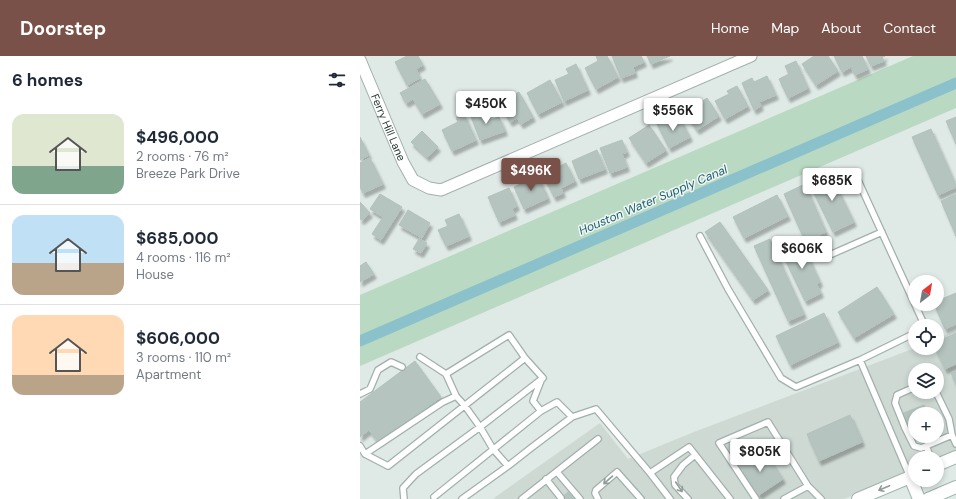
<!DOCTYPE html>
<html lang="en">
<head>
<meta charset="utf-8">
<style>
  body { margin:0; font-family:"DM Sans",sans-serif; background:#f2f2f3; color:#1f2937; height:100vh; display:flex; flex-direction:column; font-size:15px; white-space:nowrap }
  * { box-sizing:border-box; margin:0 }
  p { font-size:13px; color:#747a83 }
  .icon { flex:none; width:22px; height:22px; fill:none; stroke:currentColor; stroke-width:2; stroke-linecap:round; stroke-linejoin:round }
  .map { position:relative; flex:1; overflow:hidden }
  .sheet { display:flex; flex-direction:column; background:#fff; width:360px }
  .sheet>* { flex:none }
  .needle { width:26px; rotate:31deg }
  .controls { position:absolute; left:548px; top:219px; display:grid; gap:8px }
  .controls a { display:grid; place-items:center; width:36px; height:36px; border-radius:50%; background:#fff; box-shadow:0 2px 6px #0003; font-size:20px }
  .price { position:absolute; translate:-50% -34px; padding:0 9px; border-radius:4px; background:#fff; color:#222; font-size:13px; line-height:26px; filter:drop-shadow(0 1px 2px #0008) }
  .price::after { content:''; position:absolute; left:50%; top:24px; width:12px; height:9px; margin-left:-6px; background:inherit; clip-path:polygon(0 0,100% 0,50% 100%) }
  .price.active { background:#795149; color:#fff }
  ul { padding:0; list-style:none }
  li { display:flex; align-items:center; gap:12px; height:100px; padding:0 12px }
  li+li { border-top:1px solid #e0e1e3 }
  li span { display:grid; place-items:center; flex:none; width:112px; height:80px; border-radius:12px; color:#555 }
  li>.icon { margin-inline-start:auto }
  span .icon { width:48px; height:48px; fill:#fffc; stroke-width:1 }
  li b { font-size:17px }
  h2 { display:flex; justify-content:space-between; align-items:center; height:48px; padding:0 12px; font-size:17px }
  header { display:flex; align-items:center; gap:24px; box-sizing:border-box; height:56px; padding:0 20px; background:#795149; color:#fff }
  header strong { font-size:19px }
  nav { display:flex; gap:22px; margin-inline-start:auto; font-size:14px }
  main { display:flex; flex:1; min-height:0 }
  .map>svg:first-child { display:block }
</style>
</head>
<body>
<header>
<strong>Doorstep</strong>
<nav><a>Home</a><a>Map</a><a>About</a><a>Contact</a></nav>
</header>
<main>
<section class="sheet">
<h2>6 homes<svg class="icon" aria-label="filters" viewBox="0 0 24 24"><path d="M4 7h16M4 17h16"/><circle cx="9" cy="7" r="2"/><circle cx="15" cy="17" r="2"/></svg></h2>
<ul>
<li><span style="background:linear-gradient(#dfe7d0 65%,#7fa58c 0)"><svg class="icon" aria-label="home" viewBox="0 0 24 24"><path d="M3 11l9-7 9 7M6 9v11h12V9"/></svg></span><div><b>$496,000</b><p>2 rooms · 76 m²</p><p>Breeze Park Drive</p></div></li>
<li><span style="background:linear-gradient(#bfe0f5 60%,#b9a48a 0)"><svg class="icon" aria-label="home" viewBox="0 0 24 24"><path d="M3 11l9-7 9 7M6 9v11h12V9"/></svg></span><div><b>$685,000</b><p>4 rooms · 116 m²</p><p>House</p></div></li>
<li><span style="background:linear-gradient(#ffd9b3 75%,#b9a48a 0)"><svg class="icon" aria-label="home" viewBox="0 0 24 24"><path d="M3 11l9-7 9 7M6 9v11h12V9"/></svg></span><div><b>$606,000</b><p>3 rooms · 110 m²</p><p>Apartment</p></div></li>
</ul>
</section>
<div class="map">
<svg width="596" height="443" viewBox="0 0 596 443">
  <defs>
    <filter id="shadow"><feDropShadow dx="2.5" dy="4.5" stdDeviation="1" flood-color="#0004"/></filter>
  </defs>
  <rect width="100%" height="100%" fill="#dfe9e5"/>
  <path fill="#ced9d4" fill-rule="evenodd" d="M596 274V396L577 404V402H555V413L484 443H135L134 442 240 367 268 403 334 376 555 292H577V283ZM555 314H577V336H555ZM555 358H577V380H555Z"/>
  <path fill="#b9d9c2" d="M553 0H596V52L0 310V239Z"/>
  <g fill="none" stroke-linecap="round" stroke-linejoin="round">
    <path stroke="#8ac1cb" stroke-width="11" d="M0 285 596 27"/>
  </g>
  <path fill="#b5c4be" stroke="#b2c2bc" filter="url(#shadow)" d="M47 0H58L63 9 56 13 60 22 47 29 35 6Z
    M236 0H247L258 21 236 33 225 12 238 5Z
    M252 0H281L284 6 273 11 275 17 261 22Z
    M287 0H310L291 8Z
    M454 0H468L478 15 456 29 442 8Z
    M474 0H502L508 13 495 19 491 11 482 16Z
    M506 0H525L522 1 524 5 511 10Z
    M436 5 448 32 428 42 419 23 429 18 425 10Z
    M216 8 228 34 204 45 195 24 209 18 206 13Z
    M407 20 416 39 399 46 401 50 394 54 382 27 392 22 394 26Z
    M65 23 80 48 62 58 53 43 46 47 40 37Z
    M190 24 202 46 178 58 167 37Z
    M377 30 388 50 365 63 355 45 369 38 367 35Z
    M159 36 173 61 161 68 157 62 150 66 139 47Z
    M347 42 359 60 337 74 325 57Z
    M126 53 130 64 139 61 145 75 120 84 110 58Z
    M104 58 116 84 92 95 82 74 98 66 96 62Z
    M307 60 312 69 321 64 330 81 309 92 296 66Z
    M596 61V88L586 65Z
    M289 69 306 94 286 107 269 82Z
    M571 73 596 129V131L578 139 552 81Z
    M62 75 78 91 67 101 51 86Z
    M0 81 9 99 0 104Z
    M262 84 267 96 262 98 267 111 250 117 240 92Z
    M237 94 245 113 219 123 212 105Z
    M10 102 23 128 3 137 0 131V107Z
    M206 107 215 125 201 132 203 137 194 141 183 119Z
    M470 117 494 166 473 176 449 127Z
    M178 120 188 142 164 153 154 131Z
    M445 128 466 176 445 185 424 138Z
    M149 132 157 150 152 153 155 159 139 166 128 141Z
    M20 138 42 151 21 184 12 178 23 161 10 153Z
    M596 138V180L581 145Z
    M417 139 428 160 384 182 373 161Z
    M0 146 10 157 2 164 0 163Z
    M48 154 70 167 62 182 39 169Z
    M99 158 109 180 86 190 78 174 88 170 85 164Z
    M360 166 408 234 393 244 345 176Z
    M59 183 67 187 61 197 53 193Z
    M410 183 444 258 428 265 394 190Z
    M440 185 443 189 460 226 457 229 461 237 445 245 421 195 425 192Z
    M6 206 14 218 0 226V210Z
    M517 231 534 258 494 282 478 256Z
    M596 237V268L585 273 574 248H577V245Z
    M464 257 478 286 430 309 416 280Z
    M596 277V308L585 313 575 292H577V286Z
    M55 305 81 341 18 386 9 374 0 381V346Z
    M596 315V328L591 317Z
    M564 349 568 358H555V378L551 380 541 358Z
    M490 359 502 386 459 405 447 378Z
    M393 396 400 406 408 400 423 423 399 439 378 406Z
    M208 436 214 443H200L201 442Z"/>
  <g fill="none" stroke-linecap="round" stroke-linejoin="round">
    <g stroke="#a2b0ac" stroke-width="8">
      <path id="service" d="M496 120 563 266 561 270
        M340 180 368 233 421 322 436 331 500 304 555 277
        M472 198 522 176
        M60 301 86 318 96 340 105 350 120 371 133 393 148 410
        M500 304 550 421
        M86 318 149 279 165 302 183 322
        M555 331 537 339 535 347 545 372 554 390 561 392 566 390
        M576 336 589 363 592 379
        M0 338 10 333 18 314 31 306 42 311
        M181 355 173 345 182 322
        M0 390 5 398 28 410 165 302
        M5 398 83 346 96 340
        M571 402 566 390 592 379 596 388
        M197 416 220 443
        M290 417 329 391 370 443
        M186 423 201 442
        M74 441 181 355 197 346 212 361
        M44 443 43 432 56 418 120 371 183 322
        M102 443 148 410 171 392 212 361 236 353 290 417 310 443
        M162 443 238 383
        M238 443 235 437 236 434 257 416 281 443
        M328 443 315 429 314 421 323 409 335 399
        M396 443 359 387 408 366 448 430 461 443
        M424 443 448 430"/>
    </g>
    <g stroke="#a2b0ac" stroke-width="13">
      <g id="minor">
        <path id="s1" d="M0 4 43 106 53 124 69 132 81 134 391 0"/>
      </g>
    </g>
    <g stroke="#9fb4ad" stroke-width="14">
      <path id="secondary" d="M577 409 596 401
        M550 421 559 443
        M498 443 555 419
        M568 443 596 431"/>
    </g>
    <use href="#service" stroke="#fff" stroke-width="5.5"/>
    <use href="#minor" stroke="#fff" stroke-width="11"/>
    <use href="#secondary" stroke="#fff" stroke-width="12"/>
  </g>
  <defs><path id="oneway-shaft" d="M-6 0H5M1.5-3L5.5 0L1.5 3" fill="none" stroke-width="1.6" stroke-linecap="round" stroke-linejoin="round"/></defs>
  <g stroke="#909c98">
    <use href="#oneway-shaft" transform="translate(248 424) rotate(139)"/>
    <use href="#oneway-shaft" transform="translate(319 431) rotate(56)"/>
    <use href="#oneway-shaft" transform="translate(524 432) rotate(157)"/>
  </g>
  <g text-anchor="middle" stroke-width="3" stroke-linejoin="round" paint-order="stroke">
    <g font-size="11" fill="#213832" stroke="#eff6f3">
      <text dy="4" stroke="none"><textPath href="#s1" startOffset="73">Ferry Hill Lane</textPath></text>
    </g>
    <g font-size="12" font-style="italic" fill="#20616f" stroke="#eff6f3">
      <text transform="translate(293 144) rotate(-23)" y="4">Houston Water Supply Canal</text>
    </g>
  </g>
</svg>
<div class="controls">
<a><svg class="needle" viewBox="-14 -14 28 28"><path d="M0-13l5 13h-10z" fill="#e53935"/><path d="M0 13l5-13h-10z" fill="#747a83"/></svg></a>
<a><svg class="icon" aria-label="locate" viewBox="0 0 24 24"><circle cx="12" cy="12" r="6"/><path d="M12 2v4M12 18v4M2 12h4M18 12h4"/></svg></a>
<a><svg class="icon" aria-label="layers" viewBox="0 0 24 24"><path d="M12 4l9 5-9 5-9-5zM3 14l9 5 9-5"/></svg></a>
<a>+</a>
<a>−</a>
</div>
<b class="price" style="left:126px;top:69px">$450K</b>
<b class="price" style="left:313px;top:76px">$556K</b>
<b class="price active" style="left:171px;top:136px">$496K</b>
<b class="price" style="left:472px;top:146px">$685K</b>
<b class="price" style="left:442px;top:214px">$606K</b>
<b class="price" style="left:400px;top:417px">$805K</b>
</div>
</main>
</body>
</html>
